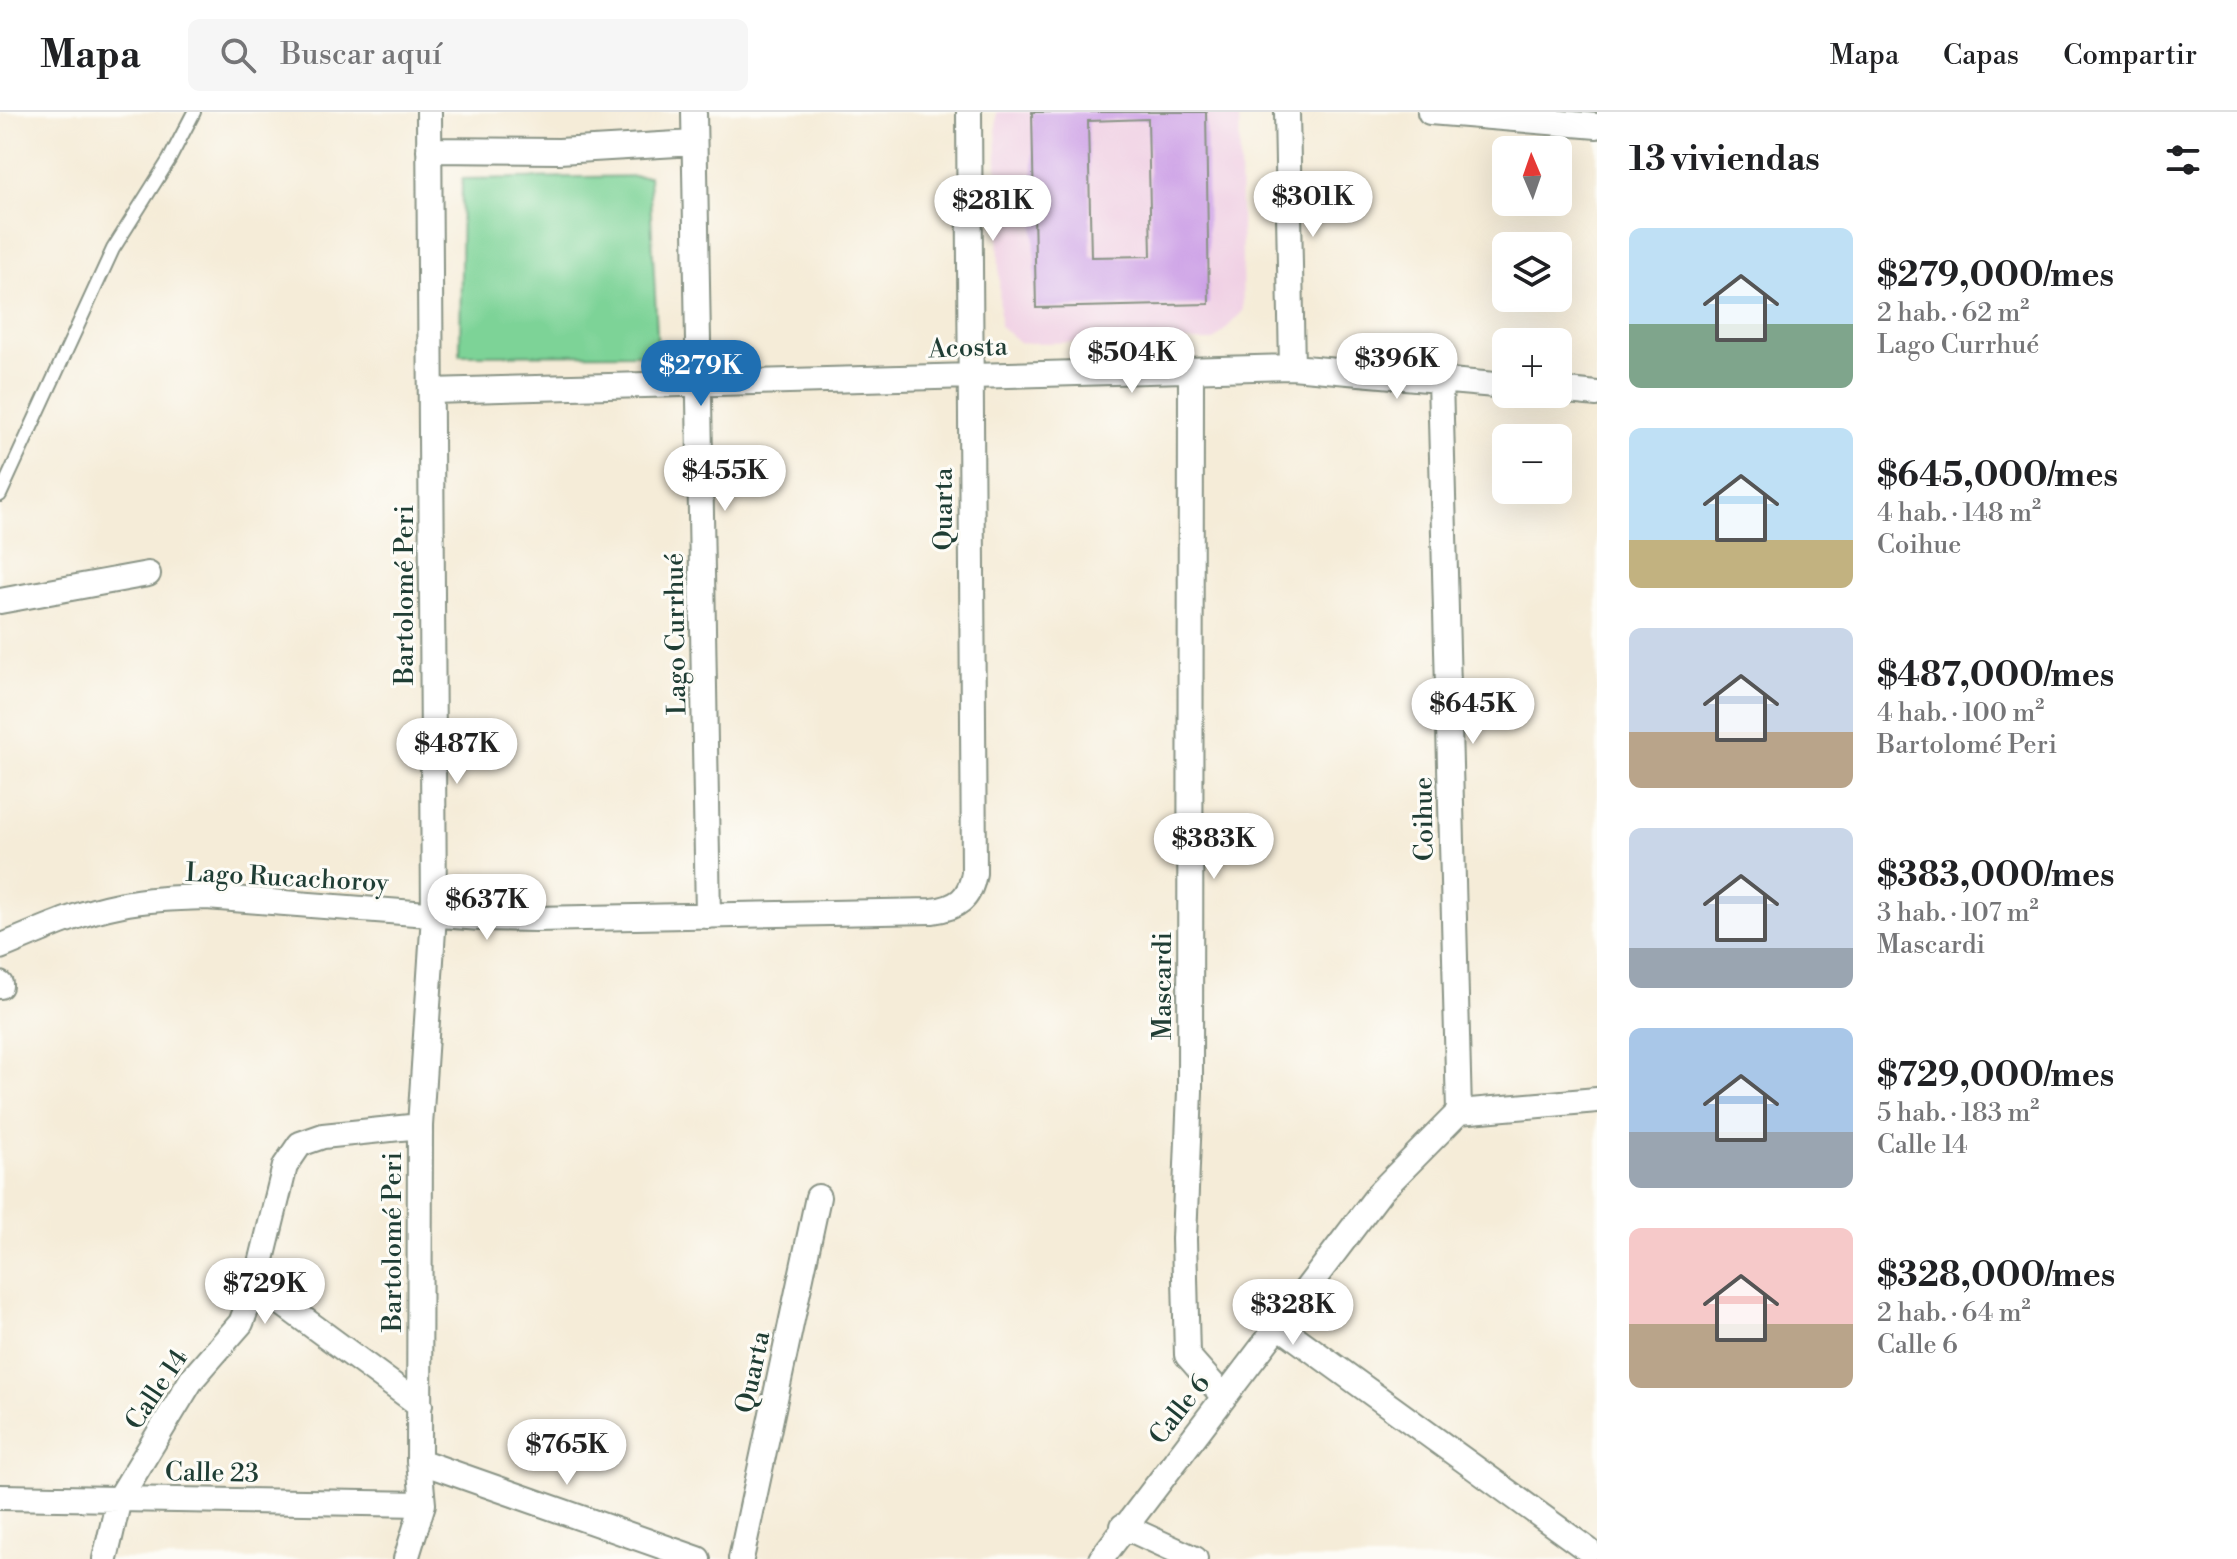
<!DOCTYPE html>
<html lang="es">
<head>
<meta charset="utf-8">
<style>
  body { margin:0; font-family:"Libre Bodoni",serif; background:#f6f6f6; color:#202124; height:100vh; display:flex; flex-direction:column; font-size:30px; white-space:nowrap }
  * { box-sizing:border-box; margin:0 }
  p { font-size:26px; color:#757577 }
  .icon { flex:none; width:44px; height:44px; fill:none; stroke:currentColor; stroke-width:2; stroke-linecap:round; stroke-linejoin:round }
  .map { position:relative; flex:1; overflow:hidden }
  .panel { display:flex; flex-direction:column; background:#fff; width:640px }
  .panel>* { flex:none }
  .needle { width:52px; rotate:358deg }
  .buttons { position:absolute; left:1492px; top:24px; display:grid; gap:16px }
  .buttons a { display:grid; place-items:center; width:80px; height:80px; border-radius:12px; background:#fff; box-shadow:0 8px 32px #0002; font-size:40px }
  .price { position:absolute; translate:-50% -68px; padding:0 18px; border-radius:28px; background:#fff; color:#222; font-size:26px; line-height:52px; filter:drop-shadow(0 2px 4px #0008) }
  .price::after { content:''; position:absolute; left:50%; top:48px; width:24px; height:18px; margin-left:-12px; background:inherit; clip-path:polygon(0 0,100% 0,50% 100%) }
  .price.on { background:#1f6fb2; color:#fff }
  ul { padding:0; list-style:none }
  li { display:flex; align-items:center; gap:24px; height:200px; padding:0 32px }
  li span { display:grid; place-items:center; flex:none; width:224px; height:160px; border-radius:12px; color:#555 }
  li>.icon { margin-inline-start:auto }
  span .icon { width:96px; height:96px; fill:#fffc; stroke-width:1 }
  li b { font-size:34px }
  h2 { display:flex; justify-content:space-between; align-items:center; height:96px; padding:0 32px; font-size:34px }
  header { display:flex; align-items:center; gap:48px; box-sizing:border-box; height:112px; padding:0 40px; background:#fff; border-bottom:2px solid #e0e0e0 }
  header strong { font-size:38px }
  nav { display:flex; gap:44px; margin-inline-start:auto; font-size:28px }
  .search { width:560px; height:72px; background:#f6f6f6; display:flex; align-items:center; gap:20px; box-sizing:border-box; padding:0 28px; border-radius:12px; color:#757577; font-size:30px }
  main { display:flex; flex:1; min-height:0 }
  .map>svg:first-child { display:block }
</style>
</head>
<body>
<header>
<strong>Mapa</strong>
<div class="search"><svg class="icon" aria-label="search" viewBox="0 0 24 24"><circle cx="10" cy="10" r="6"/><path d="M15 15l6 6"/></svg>Buscar aquí</div>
<nav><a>Mapa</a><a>Capas</a><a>Compartir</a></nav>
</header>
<main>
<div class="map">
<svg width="1597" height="1447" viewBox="0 0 1597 1447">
  <rect width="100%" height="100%" fill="#fdfcf7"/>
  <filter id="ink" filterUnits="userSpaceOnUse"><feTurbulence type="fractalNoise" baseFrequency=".0125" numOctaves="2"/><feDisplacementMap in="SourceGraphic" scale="16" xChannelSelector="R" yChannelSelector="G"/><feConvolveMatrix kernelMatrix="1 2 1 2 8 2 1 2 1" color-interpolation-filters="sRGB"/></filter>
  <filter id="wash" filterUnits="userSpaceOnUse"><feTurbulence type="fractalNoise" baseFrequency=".006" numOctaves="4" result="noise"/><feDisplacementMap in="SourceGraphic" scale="32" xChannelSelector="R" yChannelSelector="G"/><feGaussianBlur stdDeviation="1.8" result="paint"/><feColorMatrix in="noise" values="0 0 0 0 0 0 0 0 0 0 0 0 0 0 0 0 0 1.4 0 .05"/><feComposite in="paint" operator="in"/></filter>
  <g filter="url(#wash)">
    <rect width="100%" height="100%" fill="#f5ecd8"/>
    <path fill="#f0d0e4" d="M996 0H1239L1243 199 1214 229 1020 231 1000 214Z"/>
    <path fill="#7dd397" stroke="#4e8866" stroke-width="2" d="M649 64 658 242 460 243 462 67Z"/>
    <g id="blocks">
      <path fill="#cc9fe6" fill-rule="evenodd" d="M1032 0H1206L1209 192 1036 196ZM1148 7 1151 144 1091 145 1088 9Z"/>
    </g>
  </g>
  <g filter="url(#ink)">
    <use href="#blocks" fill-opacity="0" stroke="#8a9486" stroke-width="2"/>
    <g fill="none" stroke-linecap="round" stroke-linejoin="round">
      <g stroke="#8a9486" stroke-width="16">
        <path id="service" d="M0 383 113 137 169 48 194 0"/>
      </g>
      <g stroke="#8a9486" stroke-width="28">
        <path id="minor" d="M694 0 708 804
          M1287 0 1292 255
          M1430 0 1597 14
          M429 38 559 39 694 31
          M1191 258 1190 979 1184 1127 1187 1243 1224 1285
          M1440 268 1459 1000
          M1558 278 1597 282
          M431 279 1292 255 1506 274
          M0 489 148 462
          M0 835C39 819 77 801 118 793 147 787 177 786 206 785L480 806 535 807 932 799C957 796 970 787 974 761L969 0
          M0 872V874
          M1459 1000 1597 988
          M256 1172 420 1293
          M1279 1214 1588 1438
          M419 1349 698 1447
          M0 1385 423 1392
          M1123 1414 1195 1447
          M105 1447 119 1387 192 1267 241 1211 256 1172 285 1054 300 1032 323 1024 420 1014
          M406 1447 423 1392 419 1349 420 1014 434 803 429 0
          M741 1447 818 1085
          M1101 1447 1381 1079 1459 1000"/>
      </g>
      <use href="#service" stroke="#fff" stroke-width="12"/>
      <use href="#minor" stroke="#fff" stroke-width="24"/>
    </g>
  </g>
  <g text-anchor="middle" stroke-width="6" stroke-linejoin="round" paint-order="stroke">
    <g font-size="26" fill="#1f3d34" stroke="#fdfcf7">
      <text transform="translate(968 235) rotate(-2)" y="9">Acosta</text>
      <text transform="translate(943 397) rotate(-90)" y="9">Quarta</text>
      <text transform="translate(404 483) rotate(-90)" y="9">Bartolomé Peri</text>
      <text transform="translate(675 522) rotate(-91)" y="9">Lago Currhué</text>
      <text transform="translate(1423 707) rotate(-91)" y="9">Coihue</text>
      <text transform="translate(287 765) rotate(3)" y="9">Lago Rucachoroy</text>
      <text transform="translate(1162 874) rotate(-90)" y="9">Mascardi</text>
      <text transform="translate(392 1130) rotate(-90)" y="9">Bartolomé Peri</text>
      <text transform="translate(752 1260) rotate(-78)" y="9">Quarta</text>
      <text transform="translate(156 1277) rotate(-56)" y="9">Calle 14</text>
      <text transform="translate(1179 1297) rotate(-52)" y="9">Calle 6</text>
      <text transform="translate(212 1360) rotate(1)" y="9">Calle 23</text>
    </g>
  </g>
</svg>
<div class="buttons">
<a><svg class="needle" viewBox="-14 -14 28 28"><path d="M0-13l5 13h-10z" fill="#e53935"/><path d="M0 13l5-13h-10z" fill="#757577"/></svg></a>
<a><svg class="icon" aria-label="layers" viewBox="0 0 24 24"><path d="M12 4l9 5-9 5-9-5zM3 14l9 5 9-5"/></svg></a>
<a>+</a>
<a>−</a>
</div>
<b class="price" style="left:1313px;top:127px">$301K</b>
<b class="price" style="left:993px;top:131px">$281K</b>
<b class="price" style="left:1132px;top:283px">$504K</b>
<b class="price" style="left:1397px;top:289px">$396K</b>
<b class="price on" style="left:701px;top:296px">$279K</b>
<b class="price" style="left:725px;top:401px">$455K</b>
<b class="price" style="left:1473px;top:634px">$645K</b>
<b class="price" style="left:457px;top:674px">$487K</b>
<b class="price" style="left:1214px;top:769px">$383K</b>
<b class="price" style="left:487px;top:830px">$637K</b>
<b class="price" style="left:265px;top:1214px">$729K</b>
<b class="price" style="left:1293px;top:1235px">$328K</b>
<b class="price" style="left:567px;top:1375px">$765K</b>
</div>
<section class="panel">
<h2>13 viviendas<svg class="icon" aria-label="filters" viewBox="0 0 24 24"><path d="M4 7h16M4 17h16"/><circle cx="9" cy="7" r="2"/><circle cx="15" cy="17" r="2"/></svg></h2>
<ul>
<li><span style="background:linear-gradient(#bfe0f5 60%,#7fa58c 0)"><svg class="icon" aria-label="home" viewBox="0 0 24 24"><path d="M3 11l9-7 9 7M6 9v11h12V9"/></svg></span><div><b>$279,000/mes</b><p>2 hab. · 62 m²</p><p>Lago Currhué</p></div></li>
<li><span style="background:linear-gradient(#bfe0f5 70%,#c2b280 0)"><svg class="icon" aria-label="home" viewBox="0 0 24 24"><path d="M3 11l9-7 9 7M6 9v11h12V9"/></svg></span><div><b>$645,000/mes</b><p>4 hab. · 148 m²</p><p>Coihue</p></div></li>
<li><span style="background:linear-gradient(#c9d6e8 65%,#b9a48a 0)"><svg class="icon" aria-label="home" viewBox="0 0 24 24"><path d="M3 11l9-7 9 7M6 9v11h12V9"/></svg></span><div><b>$487,000/mes</b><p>4 hab. · 100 m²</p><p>Bartolomé Peri</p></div></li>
<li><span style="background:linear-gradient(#c9d6e8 75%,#9aa5b1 0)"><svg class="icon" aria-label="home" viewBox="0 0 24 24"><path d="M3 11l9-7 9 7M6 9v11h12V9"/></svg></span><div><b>$383,000/mes</b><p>3 hab. · 107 m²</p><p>Mascardi</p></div></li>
<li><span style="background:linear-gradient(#a9c7e8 65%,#9aa5b1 0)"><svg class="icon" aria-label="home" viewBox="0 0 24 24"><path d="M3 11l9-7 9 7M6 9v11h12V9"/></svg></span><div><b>$729,000/mes</b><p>5 hab. · 183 m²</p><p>Calle 14</p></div></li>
<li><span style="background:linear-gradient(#f6c9c9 60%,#b9a48a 0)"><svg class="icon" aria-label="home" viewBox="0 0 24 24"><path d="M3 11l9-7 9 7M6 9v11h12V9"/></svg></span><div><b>$328,000/mes</b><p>2 hab. · 64 m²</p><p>Calle 6</p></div></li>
</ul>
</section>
</main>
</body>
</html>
